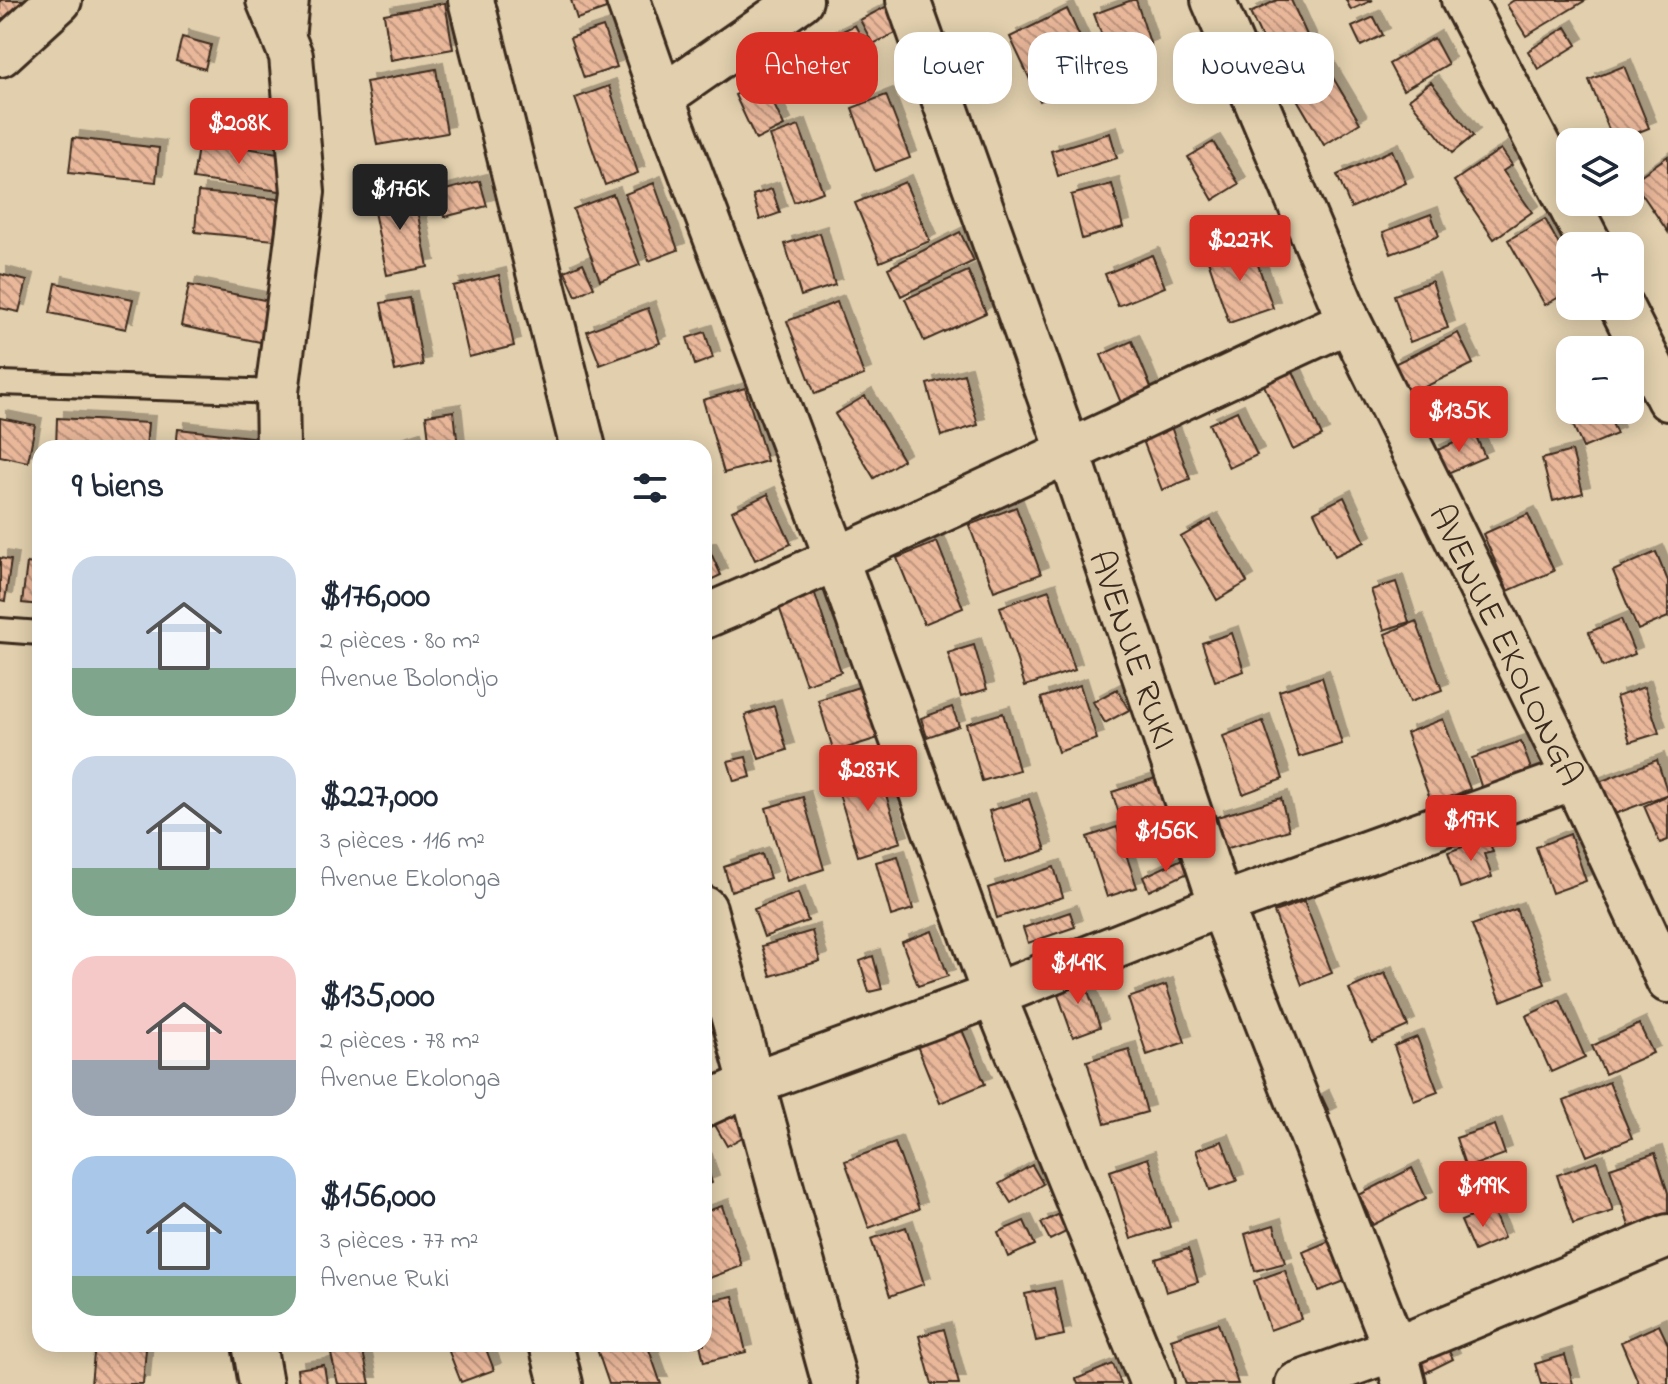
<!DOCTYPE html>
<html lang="fr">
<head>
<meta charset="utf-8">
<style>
  body { margin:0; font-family:"Indie Flower",sans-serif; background:#f6f6f7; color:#1f2937; height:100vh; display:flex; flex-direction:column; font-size:30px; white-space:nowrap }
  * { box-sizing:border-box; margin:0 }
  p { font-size:26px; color:#747a83 }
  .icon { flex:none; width:44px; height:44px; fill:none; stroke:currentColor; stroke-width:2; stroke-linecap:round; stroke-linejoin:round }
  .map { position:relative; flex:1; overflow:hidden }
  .details { position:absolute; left:32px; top:440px; width:680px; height:912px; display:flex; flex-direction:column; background:#fff; border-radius:24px; box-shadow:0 4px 20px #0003 }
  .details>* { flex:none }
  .guide { position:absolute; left:736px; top:32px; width:760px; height:72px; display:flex; gap:16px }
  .tools { position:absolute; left:1556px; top:128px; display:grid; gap:16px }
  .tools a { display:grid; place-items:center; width:88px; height:88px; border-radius:16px; background:#fff; box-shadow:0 4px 20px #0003; font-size:40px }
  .price { position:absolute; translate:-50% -68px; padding:0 18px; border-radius:8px; background:#d93025; color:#fff; font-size:26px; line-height:52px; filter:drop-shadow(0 2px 4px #0008) }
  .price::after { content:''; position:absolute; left:50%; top:48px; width:24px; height:18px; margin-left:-12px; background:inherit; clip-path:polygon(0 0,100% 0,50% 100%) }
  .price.active { background:#222; color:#fff }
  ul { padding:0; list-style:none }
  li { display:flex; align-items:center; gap:24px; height:200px; padding:0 40px }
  li span { display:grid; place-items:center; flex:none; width:224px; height:160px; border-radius:24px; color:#555 }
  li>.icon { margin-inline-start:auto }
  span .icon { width:96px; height:96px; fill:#fffc; stroke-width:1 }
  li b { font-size:34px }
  h2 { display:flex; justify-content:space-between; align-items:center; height:96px; padding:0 40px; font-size:34px }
  .pill { padding:0 28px; border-radius:24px; background:#fff; box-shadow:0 4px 20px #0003; font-size:28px; line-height:72px }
  .pill.active { background:#d93025; color:#fff }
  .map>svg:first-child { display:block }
</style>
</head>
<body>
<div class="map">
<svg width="1668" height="1384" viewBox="0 0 1668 1384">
  <defs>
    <pattern id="building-back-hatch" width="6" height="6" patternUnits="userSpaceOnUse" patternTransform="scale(2)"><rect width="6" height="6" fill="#e9b79a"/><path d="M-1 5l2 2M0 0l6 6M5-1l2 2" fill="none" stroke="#be957d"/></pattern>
    <filter id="shadow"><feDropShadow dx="7" dy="-7" stdDeviation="0" flood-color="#0004"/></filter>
  </defs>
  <rect width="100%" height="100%" fill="#e1cfad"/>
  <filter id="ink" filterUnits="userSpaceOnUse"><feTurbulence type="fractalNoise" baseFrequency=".0125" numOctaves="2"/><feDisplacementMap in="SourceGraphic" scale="16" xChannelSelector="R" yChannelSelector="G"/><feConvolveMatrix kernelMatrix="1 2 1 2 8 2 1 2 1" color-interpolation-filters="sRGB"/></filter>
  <g filter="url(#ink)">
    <path fill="url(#building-back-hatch)" stroke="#3b2a1e" stroke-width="2" filter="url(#shadow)" d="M0 0H23L26 4 0 22Z
      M571 0H610L612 7 577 19Z
      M1132 0H1136L1151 46 1111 60 1094 14Z
      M1277 0H1291L1316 55 1278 73 1250 13Z
      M1346 0H1373L1351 10Z
      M1514 0H1586L1526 36 1507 5Z
      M445 3 453 49 391 60 384 14Z
      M889 5 902 30 873 44 860 20Z
      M1067 9 1097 74 1040 101 1010 37Z
      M1374 17 1383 35 1361 46 1352 27Z
      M855 25 871 57 844 70 828 38Z
      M603 27 617 67 584 78 570 38Z
      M1566 27 1577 45 1538 69 1528 51Z
      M182 37 211 45 205 69 176 61Z
      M1434 38 1448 64 1403 90 1389 64Z
      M782 45 802 87 784 96 764 54Z
      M1323 61 1360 123 1324 145 1287 82Z
      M1624 66 1649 128 1614 142 1589 80Z
      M436 69 447 133 377 145 366 82Z
      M763 81 784 126 756 140 735 95Z
      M1431 82 1473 136 1452 153 1409 99Z
      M609 86 638 173 605 185 575 98Z
      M886 95 910 158 875 171 852 108Z
      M799 126 823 192 794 202 770 136Z
      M1110 133 1117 158 1058 176 1051 151Z
      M73 138 159 148 156 182 69 173Z
      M199 141 285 154 280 191 193 179Z
      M1213 142 1239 184 1213 200 1188 157Z
      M1501 149 1512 165 1503 171 1532 212 1494 239 1454 181Z
      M1392 150 1406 183 1351 208 1337 175Z
      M1668 156V232L1633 181Z
      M480 181 487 206 444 217 438 192Z
      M905 182 930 241 880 262 855 203Z
      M654 183 678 250 649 261 625 194Z
      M1112 184 1123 227 1082 239 1071 195Z
      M413 189 428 267 387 275 371 197Z
      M772 189 780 213 760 220 753 195Z
      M198 192 278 199 274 240 195 232Z
      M613 194 640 265 600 280 573 209Z
      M1431 214 1439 236 1391 254 1383 232Z
      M1545 219 1570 265V291L1545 305 1508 240Z
      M960 232 974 261 901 296 888 268Z
      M820 233 835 285 801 296 785 244Z
      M1250 242 1273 308 1229 323 1207 257Z
      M1152 255 1165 287 1118 306 1105 274Z
      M583 263 594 287 576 296 565 271Z
      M968 271 986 313 924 341 905 299Z
      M0 274 27 281 19 312 0 308Z
      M499 275 514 346 469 357 453 286Z
      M1432 281 1448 328 1410 342 1394 295Z
      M56 283 133 299 126 329 50 313Z
      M189 285 274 302 265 343 181 326Z
      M410 298 423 365 395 371 381 303Z
      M837 302 864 375 815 394 787 321Z
      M648 308 660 343 600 365 587 331Z
      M705 332 713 358 695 365 687 338Z
      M1458 333 1473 364 1406 396 1392 365Z
      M1132 341 1155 397 1124 410 1101 355Z
      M1292 369 1322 436 1293 450 1263 383Z
      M964 374 978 425 941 436 927 384Z
      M745 388 767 461 724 473 703 400Z
      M1570 390V410H1606L1617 434 1583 448 1560 395Z
      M865 396 903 460 874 478 835 414Z
      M454 411 458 448H430L426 415Z
      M1237 411 1257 455 1229 468 1209 424Z
      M0 418 35 425 28 462 0 456Z
      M57 418 148 423 146 448H56Z
      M1170 424 1190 479 1162 490 1141 435Z
      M178 429 259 438 258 448H176Z
      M1475 434 1485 457 1443 475 1433 452Z
      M414 439 417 448H385Z
      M1572 451 1583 493 1553 501 1542 459Z
      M768 494 791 544 755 560 732 511Z
      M1344 497 1365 542 1335 556 1314 512Z
      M1016 507 1041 574 994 591 969 525Z
      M1528 514 1554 571 1508 591 1483 534Z
      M1211 520 1247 582 1217 600 1181 537Z
      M937 542 963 608 924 624 897 558Z
      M709 549 721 575 704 583V551Z
      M1656 552 1668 581V617L1638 630 1613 571Z
      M0 558 11 560 5 601 0 600Z
      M27 563 40 565V605L22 603Z
      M1396 582 1409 622 1384 630 1371 590Z
      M813 588 841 672 806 684 777 601Z
      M1049 590 1075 670 1025 686 1000 607Z
      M1621 619 1635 654 1603 667 1589 632Z
      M1416 621 1442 690 1410 702 1385 634Z
      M1232 633 1244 671 1215 681 1202 643Z
      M974 645 987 689 961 697 948 653Z
      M1322 677 1342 744 1299 757 1279 691Z
      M1080 685 1097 739 1058 752 1041 698Z
      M862 686 878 738 834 752 818 700Z
      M1644 687 1659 733 1630 742 1616 697Z
      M1117 689 1129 710 1105 723 1093 702Z
      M774 706 787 750 759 759 745 715Z
      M952 707 959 726 927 737 921 718Z
      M1003 713 1019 770 982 781 966 724Z
      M1443 719 1470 789 1432 804 1406 733Z
      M1263 721 1283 779 1243 794 1223 736Z
      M1521 741 1532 772 1482 789 1472 758Z
      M746 757 751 777 734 781 728 761Z
      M1657 760 1668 794 1604 818 1591 785Z
      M878 770 901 842 858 856 836 784Z
      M1162 776 1173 809 1123 826 1112 792Z
      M1668 795V840L1660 843 1644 806Z
      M803 797 824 869 787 881 766 808Z
      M1281 798 1289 830 1225 849 1217 817Z
      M1029 799 1046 850 1005 863 989 811Z
      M1117 827 1137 887 1107 897 1087 837Z
      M1570 834 1586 881 1552 893 1536 847Z
      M1488 838 1493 852 1484 854 1492 877 1460 888 1448 852Z
      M762 854 770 878 731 891 724 867Z
      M898 856 913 909 891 916 876 862Z
      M1184 858 1190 872 1149 891 1143 877Z
      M1054 867 1063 897 997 918 988 888Z
      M798 893 808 921 764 937 754 909Z
      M1304 901 1332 973 1302 985 1274 912Z
      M1516 909 1545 984 1501 1001 1472 925Z
      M1070 912 1075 927 1028 943 1023 928Z
      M812 931 820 961 771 976 762 946Z
      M932 931 948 976 918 986 902 942Z
      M873 956 882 989 869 992 860 961Z
      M1385 973 1408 1026 1372 1042 1349 989Z
      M1083 976 1100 1027 1073 1037 1055 986Z
      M1166 985 1185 1042 1147 1055 1128 998Z
      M1560 1000 1585 1057 1551 1072 1526 1016Z
      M1639 1024 1653 1053 1605 1074 1592 1046Z
      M960 1025 985 1084 940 1103 916 1043Z
      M1417 1037 1438 1092 1414 1101 1394 1046Z
      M1129 1049 1147 1112 1105 1124 1087 1061Z
      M1609 1082 1632 1138 1587 1156 1564 1101Z
      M1322 1097 1330 1114 1312 1123 1304 1107Z
      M744 1099 760 1127 727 1146 711 1118Z
      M1495 1125 1505 1154 1466 1168 1456 1138Z
      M1222 1141 1237 1181 1210 1190 1196 1150Z
      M895 1143 919 1209 869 1228 845 1161Z
      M1655 1153 1668 1193V1230L1634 1241 1610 1168Z
      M704 1158 712 1183 704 1186Z
      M1148 1158 1170 1227 1131 1239 1110 1171Z
      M1597 1161 1613 1211 1573 1224 1557 1175Z
      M1032 1165 1043 1184 1011 1203 999 1184Z
      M1412 1168 1426 1198 1373 1225 1359 1195Z
      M722 1206 742 1266 704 1280V1212Z
      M1072 1208 1080 1225 1050 1240 1041 1223Z
      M1492 1208 1504 1238 1474 1251 1461 1221Z
      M1024 1221 1035 1245 1008 1257 998 1232Z
      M1274 1225 1285 1263 1255 1271 1245 1234Z
      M906 1227 924 1284 890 1296 871 1239Z
      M1329 1241 1345 1281 1319 1291 1303 1252Z
      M1188 1249 1198 1282 1166 1292 1156 1259Z
      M1285 1270 1301 1319 1270 1330 1254 1281Z
      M1054 1288 1064 1335 1036 1341 1025 1294Z
      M733 1296 746 1352 704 1362 700 1344H704V1302Z
      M1218 1323 1238 1384H1186L1171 1339Z
      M1659 1325 1668 1344V1384H1639L1621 1342Z
      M944 1329 959 1384H932L919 1336Z
      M1442 1338 1453 1359 1419 1376 1408 1355Z
      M95 1344 146 1349 143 1384H91Z
      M446 1344H484L494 1370 461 1382Z
      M610 1344H647L661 1384H609L597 1349Z
      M362 1347 370 1384H338L331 1354Z
      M1565 1355 1573 1384H1541L1535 1364Z
      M1113 1364 1121 1384H1078L1076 1379Z
      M324 1365 327 1384H299L297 1369Z"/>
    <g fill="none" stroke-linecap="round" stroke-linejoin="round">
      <g stroke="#3b2a1e" stroke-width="28">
        <path id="service" d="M293 39 297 0
          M0 383 277 392
          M0 630 40 633"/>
      </g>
      <g stroke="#3b2a1e" stroke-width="48">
        <path id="minor" d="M268 0 291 56 303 192 277 392 278 448
          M628 0 662 97 837 560 994 995 1152 1384
          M908 0 1068 450 1221 905 1395 1349 1404 1384
          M1213 0 1349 321 1574 778 1668 981
          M1463 0 1591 246
          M662 97 801 0
          M1621 306 1668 399
          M704 617C921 524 1134 419 1349 321
          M704 1105 752 1083 994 995 1221 905 1574 778
          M254 1344 261 1384
          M551 1344 561 1384
          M1297 1384 1395 1349 1668 1236"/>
      </g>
      <g stroke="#3b2a1e" stroke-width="50">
        <path id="tertiary" d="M471 0 583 448
          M0 54 59 0
          M704 909 835 1384"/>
      </g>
      <use href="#service" stroke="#e1cfad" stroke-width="22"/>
      <use href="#minor" stroke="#e1cfad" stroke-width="42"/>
      <use href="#tertiary" stroke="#e1cfad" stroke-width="44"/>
    </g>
  </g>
  <g text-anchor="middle" stroke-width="7" stroke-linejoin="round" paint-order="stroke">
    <g font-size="36" fill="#3b2a1e" stroke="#e1cfad">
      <text transform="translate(1508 644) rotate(64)" y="13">AVENUE EKOLONGA</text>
      <text transform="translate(1135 649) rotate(71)" y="13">AVENUE RUKI</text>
    </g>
  </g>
</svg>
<div class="tools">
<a><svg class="icon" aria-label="layers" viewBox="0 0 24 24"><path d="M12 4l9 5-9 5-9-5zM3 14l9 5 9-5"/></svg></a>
<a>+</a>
<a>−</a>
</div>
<b class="price" style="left:239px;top:166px">$208K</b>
<b class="price active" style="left:400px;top:232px">$176K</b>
<b class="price" style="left:1240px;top:283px">$227K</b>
<b class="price" style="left:1459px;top:454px">$135K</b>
<b class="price" style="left:868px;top:813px">$287K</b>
<b class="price" style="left:1471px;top:863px">$197K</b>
<b class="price" style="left:1166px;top:874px">$156K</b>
<b class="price" style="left:1078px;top:1006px">$149K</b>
<b class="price" style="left:1483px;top:1229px">$199K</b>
<div class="guide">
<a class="pill active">Acheter</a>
<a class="pill">Louer</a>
<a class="pill">Filtres</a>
<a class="pill">Nouveau</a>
</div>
<section class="details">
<h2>9 biens<svg class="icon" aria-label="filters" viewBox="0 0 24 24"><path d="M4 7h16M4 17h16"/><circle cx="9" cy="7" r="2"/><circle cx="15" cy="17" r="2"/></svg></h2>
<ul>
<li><span style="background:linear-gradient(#c9d6e8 70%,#7fa58c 0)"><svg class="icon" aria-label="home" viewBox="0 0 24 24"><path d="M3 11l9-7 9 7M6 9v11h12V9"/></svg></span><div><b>$176,000</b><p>2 pièces · 80 m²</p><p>Avenue Bolondjo</p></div></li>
<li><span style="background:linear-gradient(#c9d6e8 70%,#7fa58c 0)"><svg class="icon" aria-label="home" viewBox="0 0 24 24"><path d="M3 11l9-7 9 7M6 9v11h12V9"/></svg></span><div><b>$227,000</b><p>3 pièces · 116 m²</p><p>Avenue Ekolonga</p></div></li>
<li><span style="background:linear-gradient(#f6c9c9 65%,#9aa5b1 0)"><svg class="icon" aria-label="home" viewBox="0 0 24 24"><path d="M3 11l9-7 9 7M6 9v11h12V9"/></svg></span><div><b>$135,000</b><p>2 pièces · 78 m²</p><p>Avenue Ekolonga</p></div></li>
<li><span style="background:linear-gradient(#a9c7e8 75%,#7fa58c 0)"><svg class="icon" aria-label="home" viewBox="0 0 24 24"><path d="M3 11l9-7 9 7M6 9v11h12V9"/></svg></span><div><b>$156,000</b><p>3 pièces · 77 m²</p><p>Avenue Ruki</p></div></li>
</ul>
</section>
</div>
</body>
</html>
